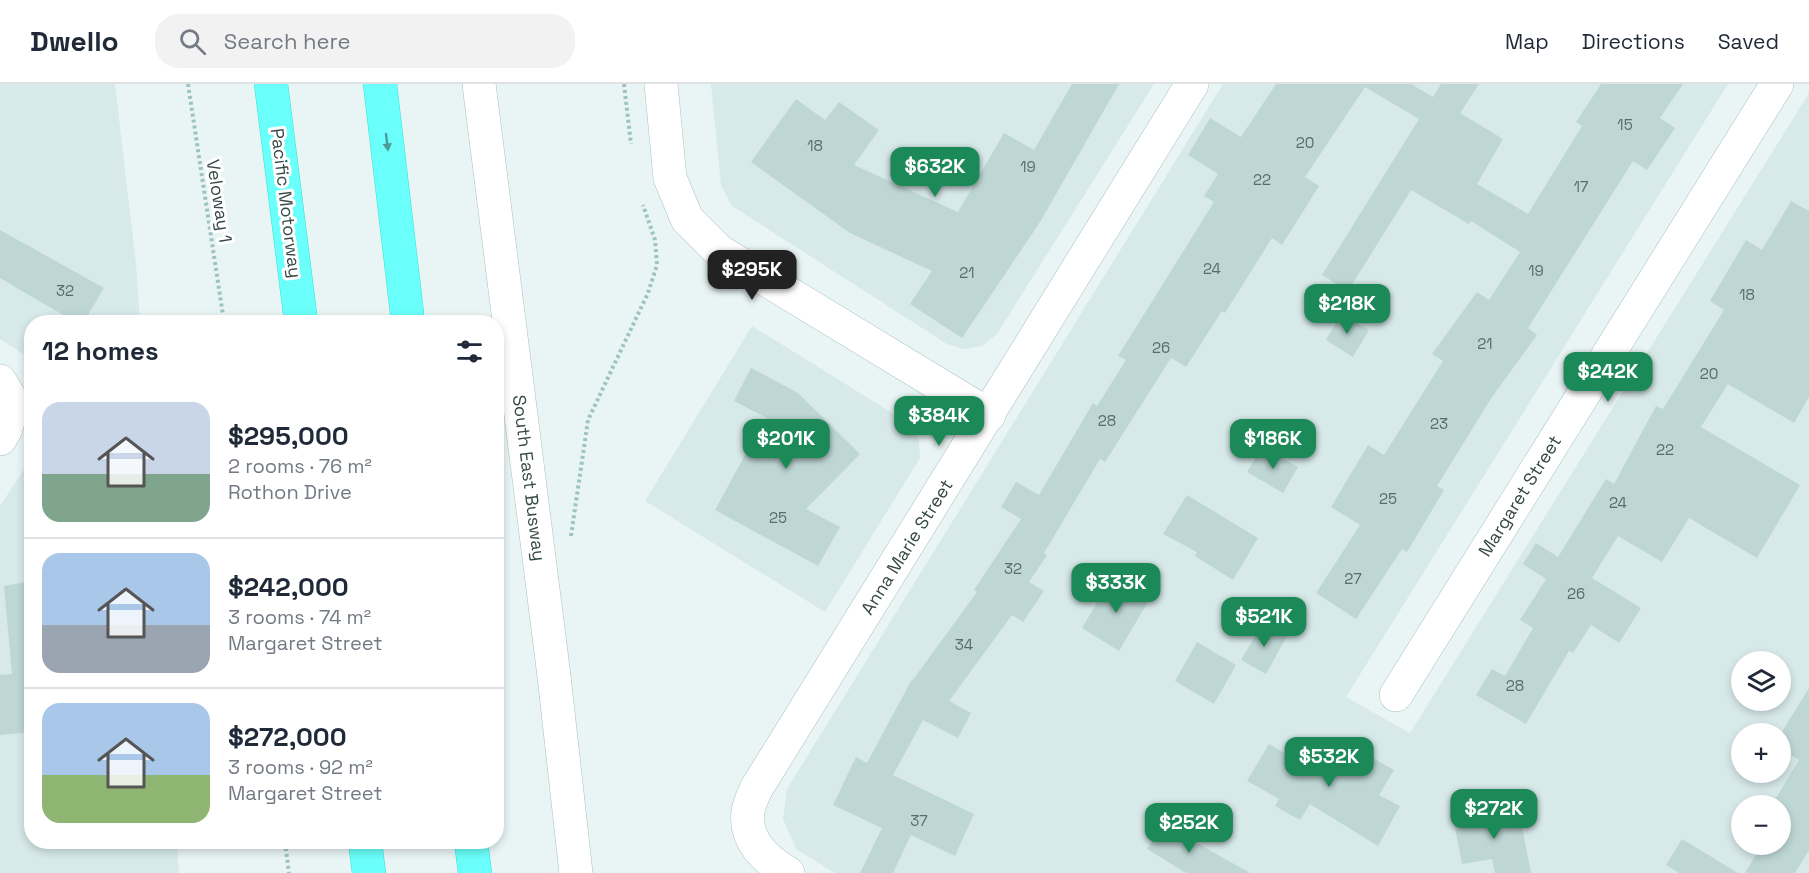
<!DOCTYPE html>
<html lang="en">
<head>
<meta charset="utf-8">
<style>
  body { margin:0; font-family:"Space Grotesk",sans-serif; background:#f2f2f3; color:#1f2937; height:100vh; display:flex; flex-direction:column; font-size:22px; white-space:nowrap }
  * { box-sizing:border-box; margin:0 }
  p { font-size:20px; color:#747a83 }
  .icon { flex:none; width:33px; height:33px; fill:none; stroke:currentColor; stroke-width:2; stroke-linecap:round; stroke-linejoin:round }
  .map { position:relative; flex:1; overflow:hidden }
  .side { position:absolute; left:24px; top:231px; width:480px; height:534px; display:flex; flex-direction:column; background:#fff; border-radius:24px; box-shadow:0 3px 9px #0003 }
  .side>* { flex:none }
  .fabs { position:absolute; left:1731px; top:567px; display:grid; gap:12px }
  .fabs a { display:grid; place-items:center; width:60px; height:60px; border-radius:50%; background:#fff; box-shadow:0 3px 9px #0003; font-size:30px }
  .price { position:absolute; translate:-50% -51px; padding:0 14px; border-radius:12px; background:#1b8958; color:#fff; font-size:20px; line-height:39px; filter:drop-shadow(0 2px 3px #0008) }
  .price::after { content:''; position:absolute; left:50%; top:36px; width:18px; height:14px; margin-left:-9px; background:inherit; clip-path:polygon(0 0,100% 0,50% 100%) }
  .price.on { background:#222; color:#fff }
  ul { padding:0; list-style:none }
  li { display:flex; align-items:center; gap:18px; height:150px; padding:0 18px }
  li+li { border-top:2px solid #e0e1e3 }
  li span { display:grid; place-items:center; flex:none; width:168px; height:120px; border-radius:18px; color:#555 }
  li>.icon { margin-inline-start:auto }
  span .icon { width:72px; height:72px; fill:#fffc; stroke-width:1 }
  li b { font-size:26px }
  h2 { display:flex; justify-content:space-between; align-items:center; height:72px; padding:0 18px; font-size:26px }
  header { display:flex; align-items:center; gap:36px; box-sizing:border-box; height:84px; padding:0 30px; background:#fff; border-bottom:2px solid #e0e1e3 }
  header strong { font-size:28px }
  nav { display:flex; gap:33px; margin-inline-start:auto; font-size:21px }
  .search { width:420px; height:54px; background:#f2f2f3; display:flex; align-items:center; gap:15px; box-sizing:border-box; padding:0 21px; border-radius:24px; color:#747a83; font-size:22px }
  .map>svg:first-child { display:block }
</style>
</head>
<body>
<header>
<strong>Dwello</strong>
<div class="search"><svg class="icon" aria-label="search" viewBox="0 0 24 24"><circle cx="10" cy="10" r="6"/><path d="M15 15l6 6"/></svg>Search here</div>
<nav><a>Map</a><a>Directions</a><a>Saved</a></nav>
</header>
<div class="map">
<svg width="1809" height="789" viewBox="0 0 1809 789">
  <rect width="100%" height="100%" fill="#e9f5f5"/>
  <path fill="#d7e9e9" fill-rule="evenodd" d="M0 0H115L136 180 140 238H32L31 275 0 255Z
    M711 0H1154L997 250 982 262 964 265 947 260 732 122 721 101Z
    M1223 0H1728L1346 613 1410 649 1809 9V789H835L796 765 783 735 787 705ZM1742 578H1780V616H1742ZM1742 650H1780V688H1742ZM1742 722H1780V760H1742Z
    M752 242 910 340 919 355 920 374 825 528 645 417Z
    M31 369 32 758H177L179 789H0V422L30 376Z"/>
  <path fill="#bed7d5" d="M1072 0H1119L1040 138 962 254 910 220 932 187 850 149 751 78 796 15 825 36 839 18 879 46 854 81 958 128 1004 49 1034 66Z
    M1276 0H1411L1433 13 1441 0H1479L1460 29 1503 55 1477 100 1528 130 1582 42 1576 38 1601 0H1683L1660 34 1675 44 1647 86 1633 77 1528 244 1537 251 1492 313 1437 402 1444 406 1407 468 1402 465 1356 535 1316 509 1360 441 1331 423 1368 361 1384 371 1443 277 1432 270 1477 208 1489 216 1520 168 1471 137 1469 140 1411 106 1348 207 1322 191 1419 35 1365 3 1305 93 1319 102 1282 161 1272 154 1225 229 1222 227 1186 283 1171 274 1105 378 1100 375 1044 469 1047 471 1029 498 1044 507 1023 538 1012 531 949 617 971 629 958 654 923 636 893 691 974 730 955 772 911 751 893 789H860L882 744 833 721 856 673 867 679 911 597H912L977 508 974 506 1021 435 1001 423 1016 398 1039 411 1093 319 1097 322 1126 276 1118 272 1214 118 1204 112 1218 90 1188 71 1210 34 1241 53Z
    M1791 117 1809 127V313L1794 339 1728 300 1701 343 1800 401 1757 474 1689 434 1662 478 1618 452 1592 494 1641 524 1619 559 1591 541 1573 569 1569 567 1526 640 1476 611 1492 585 1505 592 1533 544 1520 536 1546 495 1523 480 1536 459 1558 473 1606 395 1614 400 1656 322 1663 325 1724 226 1710 217 1746 156 1762 166Z
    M0 146 104 204 84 238H75L0 194Z
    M1341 230 1369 246 1353 273 1326 256Z
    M751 284 798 309 860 370 806 425 840 443 818 482 715 426 752 358 747 353 767 334 734 317Z
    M1262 363 1298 383 1283 409 1247 388Z
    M1187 411 1258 454 1233 496 1195 472 1197 468 1163 450Z
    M1112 494 1149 516 1119 567 1082 544Z
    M32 497V648L0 651V591L12 590 4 502Z
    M1263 539 1287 552 1266 590 1241 576Z
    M1197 558 1236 581 1214 620 1175 597Z
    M1809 604V766L1795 789H1745L1762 760H1780V729L1785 722H1771L1799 676 1780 664V651Z
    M1308 656 1355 684 1364 669 1394 686 1379 711 1400 722 1378 762 1310 720 1300 736 1275 722 1279 715 1247 697 1269 660 1297 677Z
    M1518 722 1531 789H1495L1492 775 1462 780 1453 733Z
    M1164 739 1190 755 1250 789H1186L1147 765Z
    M1682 755 1738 789H1679L1666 781Z"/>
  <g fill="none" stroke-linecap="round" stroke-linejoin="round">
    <g stroke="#abc1c0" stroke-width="34">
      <path id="minor" d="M479 0 554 592 576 789
        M661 0 670 94 687 135 719 167 989 331
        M0 297 13 319 6 345 0 355
        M1396 611 1777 0
        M788 789C766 776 744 756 748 728 749 720 753 712 756 705L1192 0"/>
    </g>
    <g stroke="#37e1d6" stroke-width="34">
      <path id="highway" d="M271 0 301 238
        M380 0 408 238
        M365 758 369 789
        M471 758 475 789"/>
    </g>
    <path stroke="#9cc3c1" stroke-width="4" stroke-dasharray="3 3" stroke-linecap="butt" d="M188 0 224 238
      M624 0 631 60
      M571 452 588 336 648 209 657 181 655 156 643 121
      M285 758 289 789"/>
    <use href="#minor" stroke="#fff" stroke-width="33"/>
    <use href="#highway" stroke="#6afffa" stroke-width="33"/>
  </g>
  <defs><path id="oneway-solid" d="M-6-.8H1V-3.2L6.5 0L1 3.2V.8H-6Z" transform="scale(1.5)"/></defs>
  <use fill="#4e9b98" href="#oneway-solid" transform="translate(387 58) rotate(83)"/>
  <g text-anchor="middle" stroke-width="6" stroke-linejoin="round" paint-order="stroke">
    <g font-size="15" fill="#596c6a">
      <text x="1625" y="46">15</text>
      <text x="1305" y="64">20</text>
      <text x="815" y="67">18</text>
      <text x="1028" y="88">19</text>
      <text x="1262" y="101">22</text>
      <text x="1581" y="108">17</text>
      <text x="1212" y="190">24</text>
      <text x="1536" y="192">19</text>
      <text x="967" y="194">21</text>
      <text x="65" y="212">32</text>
      <text x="1747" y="216">18</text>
      <text x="1485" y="265">21</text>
      <text x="1161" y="269">26</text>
      <text x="1709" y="295">20</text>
      <text x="1107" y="342">28</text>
      <text x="1439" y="345">23</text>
      <text x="1665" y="371">22</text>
      <text x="1388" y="420">25</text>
      <text x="1618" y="424">24</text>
      <text x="778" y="439">25</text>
      <text x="1013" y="490">32</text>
      <text x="1353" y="500">27</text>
      <text x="1576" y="515">26</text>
      <text x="964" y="566">34</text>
      <text x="1515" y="607">28</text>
      <text x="919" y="742">37</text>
    </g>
    <g font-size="18" fill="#374947" stroke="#fff">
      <text transform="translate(219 117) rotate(81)" y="6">Veloway 1</text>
      <text transform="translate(286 119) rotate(83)" y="6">Pacific Motorway</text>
      <text transform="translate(529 394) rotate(83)" y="6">South East Busway</text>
      <text transform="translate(1520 412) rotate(-58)" y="6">Margaret Street</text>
      <text transform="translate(907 463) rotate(-58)" y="6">Anna Marie Street</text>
    </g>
  </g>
</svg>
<div class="fabs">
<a><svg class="icon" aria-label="layers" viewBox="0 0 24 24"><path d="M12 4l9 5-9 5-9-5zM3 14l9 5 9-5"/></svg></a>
<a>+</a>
<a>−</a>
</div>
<b class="price" style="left:935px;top:114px">$632K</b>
<b class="price on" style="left:752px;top:217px">$295K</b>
<b class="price" style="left:1347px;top:251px">$218K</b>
<b class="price" style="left:1608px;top:319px">$242K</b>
<b class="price" style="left:939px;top:363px">$384K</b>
<b class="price" style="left:786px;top:386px">$201K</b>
<b class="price" style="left:1273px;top:386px">$186K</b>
<b class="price" style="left:1116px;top:530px">$333K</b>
<b class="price" style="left:1264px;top:564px">$521K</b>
<b class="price" style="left:1329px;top:704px">$532K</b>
<b class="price" style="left:1494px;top:756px">$272K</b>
<b class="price" style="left:1189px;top:770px">$252K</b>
<section class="side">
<h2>12 homes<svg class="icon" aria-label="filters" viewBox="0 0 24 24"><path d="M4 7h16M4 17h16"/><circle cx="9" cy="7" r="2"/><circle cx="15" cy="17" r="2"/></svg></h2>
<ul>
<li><span style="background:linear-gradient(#c9d6e8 60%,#7fa58c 0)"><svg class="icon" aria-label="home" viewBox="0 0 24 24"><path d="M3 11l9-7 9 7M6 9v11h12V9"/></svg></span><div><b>$295,000</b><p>2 rooms · 76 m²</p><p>Rothon Drive</p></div></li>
<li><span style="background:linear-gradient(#a9c7e8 60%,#9aa5b1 0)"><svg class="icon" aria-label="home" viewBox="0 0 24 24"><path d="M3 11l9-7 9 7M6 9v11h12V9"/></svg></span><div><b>$242,000</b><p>3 rooms · 74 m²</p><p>Margaret Street</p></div></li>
<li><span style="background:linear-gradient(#a9c7e8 60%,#8fb573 0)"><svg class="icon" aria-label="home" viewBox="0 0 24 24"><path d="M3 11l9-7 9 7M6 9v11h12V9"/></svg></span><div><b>$272,000</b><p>3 rooms · 92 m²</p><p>Margaret Street</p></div></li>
</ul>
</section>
</div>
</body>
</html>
